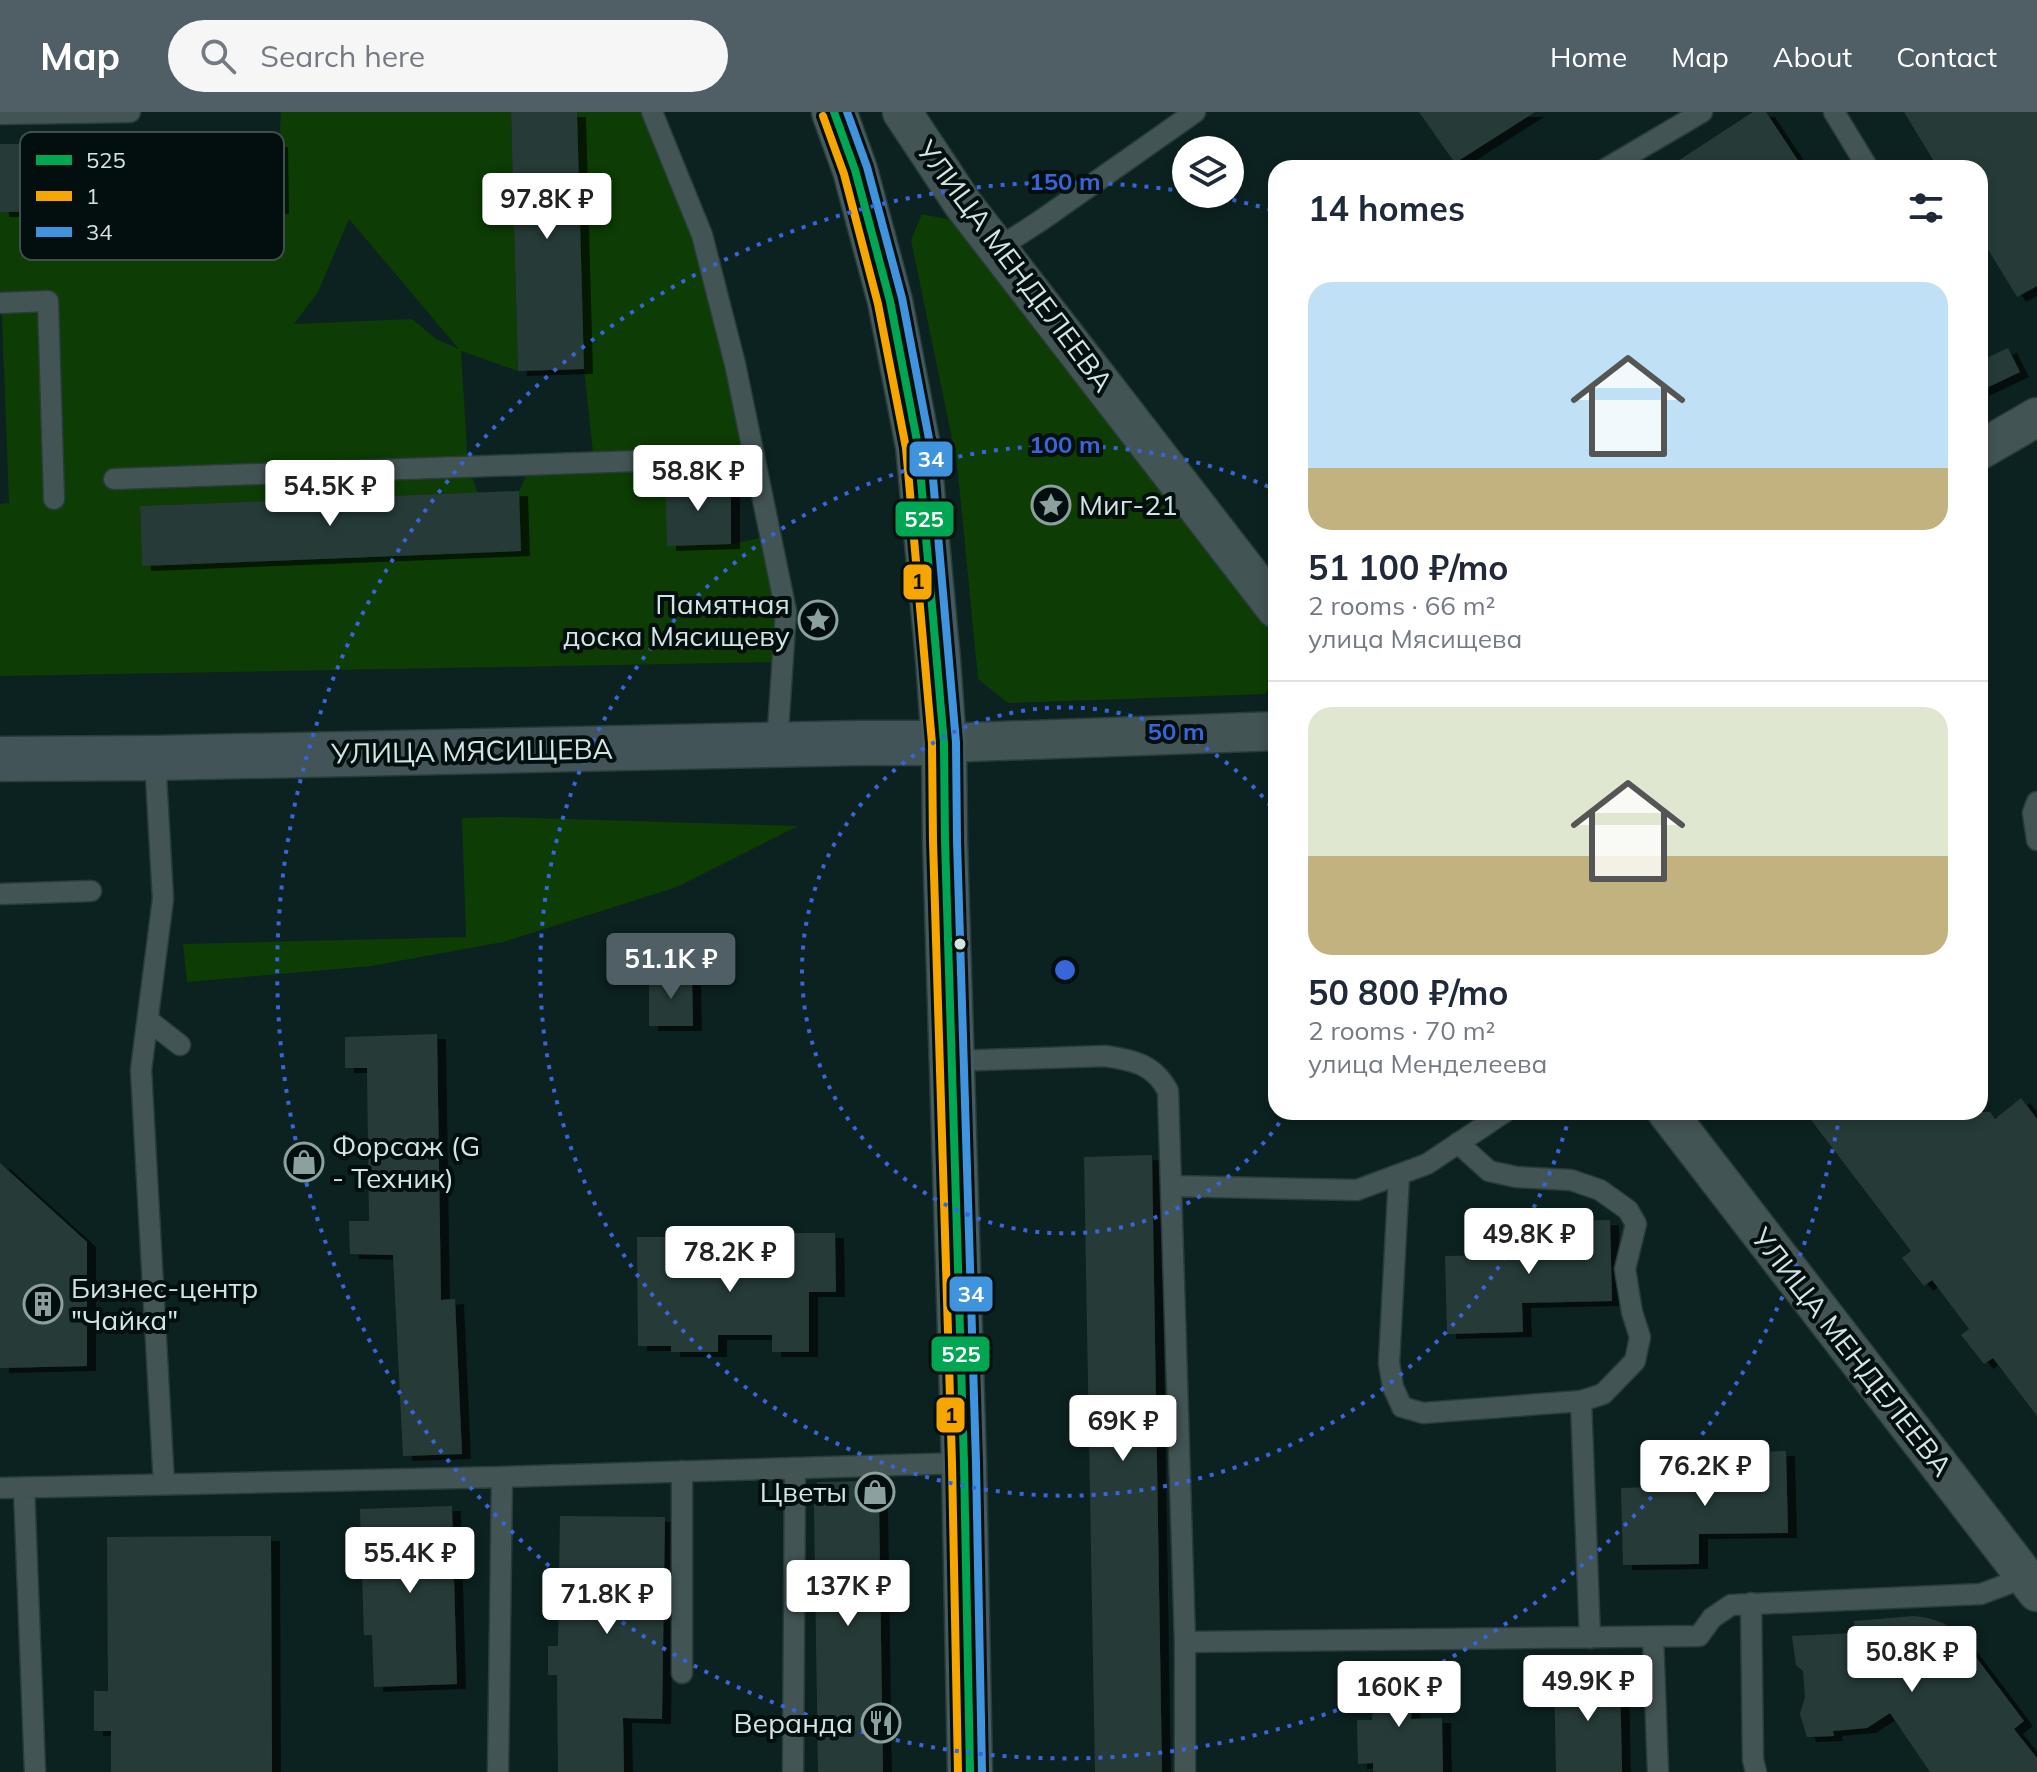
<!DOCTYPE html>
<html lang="en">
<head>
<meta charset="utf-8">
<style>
  body { margin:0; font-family:Mulish,sans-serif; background:#f6f6f7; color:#1f2937; height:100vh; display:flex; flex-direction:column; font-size:30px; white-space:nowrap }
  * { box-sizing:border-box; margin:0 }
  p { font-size:26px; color:#747a83 }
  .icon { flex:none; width:44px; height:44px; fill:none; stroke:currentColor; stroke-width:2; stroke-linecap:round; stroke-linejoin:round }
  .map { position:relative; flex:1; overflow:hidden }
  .sheet { position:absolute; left:1268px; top:48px; width:720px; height:960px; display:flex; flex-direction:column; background:#fff; border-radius:24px; box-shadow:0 4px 12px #0003 }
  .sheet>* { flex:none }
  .controls { position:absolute; left:1172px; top:24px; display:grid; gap:16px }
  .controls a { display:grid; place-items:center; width:72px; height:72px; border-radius:50%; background:#fff; box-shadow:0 4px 12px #0003; font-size:40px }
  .price { position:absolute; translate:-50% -68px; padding:0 18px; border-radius:8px; background:#fff; color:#222; font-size:26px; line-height:52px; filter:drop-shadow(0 2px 4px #0008) }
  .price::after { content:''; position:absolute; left:50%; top:48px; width:24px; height:18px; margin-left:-12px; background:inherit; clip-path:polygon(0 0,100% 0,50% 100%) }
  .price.active { background:#505f66; color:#fff }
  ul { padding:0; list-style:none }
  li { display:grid; align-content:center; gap:16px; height:424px; padding:0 40px }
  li+li { border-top:2px solid #e0e1e3 }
  li span { display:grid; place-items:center; height:248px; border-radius:24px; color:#555 }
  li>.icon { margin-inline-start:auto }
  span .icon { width:144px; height:144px; fill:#fffc; stroke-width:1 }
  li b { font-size:34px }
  h2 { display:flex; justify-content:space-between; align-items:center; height:96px; padding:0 40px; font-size:34px }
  header { display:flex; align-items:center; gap:48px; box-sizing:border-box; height:112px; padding:0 40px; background:#505f66; color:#fff }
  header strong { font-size:38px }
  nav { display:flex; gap:44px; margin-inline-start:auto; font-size:28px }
  .search { width:560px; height:72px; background:#f6f6f7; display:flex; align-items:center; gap:20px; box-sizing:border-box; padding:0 28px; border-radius:44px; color:#747a83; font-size:30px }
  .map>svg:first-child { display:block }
</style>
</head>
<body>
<header>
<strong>Map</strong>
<div class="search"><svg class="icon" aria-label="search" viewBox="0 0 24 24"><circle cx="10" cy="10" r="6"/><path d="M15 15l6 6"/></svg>Search here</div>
<nav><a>Home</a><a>Map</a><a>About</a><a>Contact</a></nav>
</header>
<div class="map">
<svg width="2037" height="1660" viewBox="0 0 2037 1660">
  <defs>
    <filter id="shadow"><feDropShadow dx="9" dy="5" stdDeviation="0" flood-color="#0009"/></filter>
  </defs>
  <rect width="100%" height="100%" fill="#0c2220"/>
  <path fill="#0d3c04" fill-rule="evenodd" d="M281 0H511L518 259 461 239 468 355 478 381 140 394 142 454 521 439 519 379 531 353 594 350 584 257 577 0H652L702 123 753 345 665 348 667 433 731 432 770 424 782 550 0 564V392L9 391 2 205 5 191 0 190V100L279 97V30ZM349 107 459 237 436 227 412 207 294 212 318 180Z
    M922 102 951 108 1276 520V569L1265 582 1008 591 978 567 957 351 911 128Z
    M503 705 798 714 677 775 503 830 371 854 187 870 183 832 466 825 462 706Z"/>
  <path fill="#283b37" filter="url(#shadow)" d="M511 0H577L584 257 518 259Z
    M1419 0H1535L1455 51Z
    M1753 0H1766L1803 56H1667Z
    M1904 0H2037V174L2017 185 1980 124V56H1938Z
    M279 30 280 97 0 100V32Z
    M2008 236 2020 260 1980 279V249Z
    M731 369V432L667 434 665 371Z
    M519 379 521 439 142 454 140 394Z
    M692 864 693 914H649V865Z
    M437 922 441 1188 455 1187 462 1342 403 1344 393 1143 350 1142 349 1109H369L367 956H345V925Z
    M2021 986 2037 1007V1304L1993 1246 1984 1252 1961 1223 1969 1217 1932 1168 1924 1174 1902 1146 1911 1139 1805 1000H1990L1995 1007Z
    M1152 1043 1162 1660H1095L1084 1045Z
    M0 1051 87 1130V1254L0 1256Z
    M1610 1108 1612 1189 1522 1191 1523 1220 1447 1222 1445 1144 1507 1143 1506 1126 1535 1125V1110Z
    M793 1121H835L836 1180H809V1240H772V1223H718V1240H671V1234H638L637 1125H687L688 1146H793Z
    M1786 1339 1788 1421 1699 1422V1452L1623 1453 1621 1376 1683 1374V1357H1712L1711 1341Z
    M875 1369V1390H879L883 1660H818L814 1392H817V1370Z
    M452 1394 457 1572 374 1575 372 1523H364L360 1397Z
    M560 1404 665 1405 662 1607 623 1606 624 1660H558L557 1563H548V1534H558Z
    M271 1424 272 1660H111V1619H94V1579H108L107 1425Z
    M1914 1504 1928 1506 1943 1511 1955 1519 1966 1532 2024 1609 2014 1617 2037 1646V1660H1930L1890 1601 1867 1616 1833 1619 1834 1624 1807 1625 1800 1602 1805 1585 1803 1559 1796 1553 1792 1524 1855 1521 1854 1509Z
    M1376 1555 1414 1558 1411 1607 1442 1606 1443 1660H1373V1651L1358 1652 1357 1608H1372Z
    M1620 1562 1622 1660H1556L1554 1563Z"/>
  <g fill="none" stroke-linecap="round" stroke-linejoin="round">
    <g stroke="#293c3a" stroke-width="23">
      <path id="service" d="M652 0 702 123 735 252 786 499 777 633
        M1834 0 1868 56
        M0 2 130 0
        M1607 56 1702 0
        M997 137 1043 107 1195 0
        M0 191 48 189 54 387
        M114 367 753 345
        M155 646 163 787 141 958 164 1372
        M2037 690 2033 701 2037 728
        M0 782 91 779
        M148 908 180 933
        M952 949 1105 944C1133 948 1154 952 1168 979L1185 1530V1660
        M1399 1063 1389 1251 1393 1275 1402 1295 1423 1301 1581 1289 1603 1282 1635 1249 1640 1225 1632 1200 1625 1157 1636 1112 1628 1098 1600 1078 1571 1068 1516 1065 1489 1059 1458 1031
        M1171 1074 1357 1078 1427 1052 1505 1000
        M1581 1289 1590 1526
        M0 1376 502 1365
        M24 1376 35 1660
        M1751 1491 1753 1648 1756 1660
        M1653 1525 1658 1660
        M1185 1530 1699 1524 1712 1506 1731 1493 1981 1482 2026 1465 2031 1461
        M682 1561V1359
        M498 1660 502 1365 964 1351
        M793 1660 795 1356"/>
    </g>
    <g stroke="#293c3a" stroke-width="41">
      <path id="minor" d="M902 0 963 92 1276 497
        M1980 338 2037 305
        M944 631 1276 619
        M1667 1000 2037 1480"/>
    </g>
    <g stroke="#293c3a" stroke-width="47">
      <path id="secondary" d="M0 647 155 646 859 631H944"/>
    </g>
    <g stroke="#293c3a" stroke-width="47">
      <path id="primary" d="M834 0 855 58 890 189 918 334 938 548 944 631 945 729 964 1351 970 1660"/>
    </g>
    <use href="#service" stroke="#435455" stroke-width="20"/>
    <use href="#minor" stroke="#435455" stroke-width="38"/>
    <use href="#secondary" stroke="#425458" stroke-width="44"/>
    <use href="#primary" stroke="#455a5e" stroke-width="44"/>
    <g stroke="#030f0f" stroke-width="14">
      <path id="bus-1" d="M834 0 855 58 890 189 918 334 944 631 945 729 964 1351 970 1660"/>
    </g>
    <g stroke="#030f0f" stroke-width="14">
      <path id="bus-2" d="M823 4 844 62 878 192 906 336 932 631 933 729 952 1351 958 1660"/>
    </g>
    <g stroke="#030f0f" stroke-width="14">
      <path id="bus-3" d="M847 0 867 55 902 186 930 332 956 630 957 729 976 1351 982 1660"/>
    </g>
    <use href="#bus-1" stroke="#00a651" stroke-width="8"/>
    <use href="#bus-2" stroke="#f7a600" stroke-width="8"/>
    <use href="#bus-3" stroke="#4094de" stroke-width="8"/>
  </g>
  <g fill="none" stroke="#3865da" stroke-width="4" stroke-dasharray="4 8">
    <path d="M1286 1001A263 263 0 1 1 1275 700"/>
    <path d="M1570 1003A525 525 0 1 1 1274 377"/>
    <path d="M1840 1002A788 788 0 1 1 1181 79M1209 83A788 788 0 0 1 1276 99"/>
  </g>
  <defs>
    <g id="sight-ring" transform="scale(2)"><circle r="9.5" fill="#030f0f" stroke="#8ca19f" stroke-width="1.5"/><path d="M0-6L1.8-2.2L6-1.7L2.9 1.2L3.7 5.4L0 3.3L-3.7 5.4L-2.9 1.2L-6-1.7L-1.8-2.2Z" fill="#8ca19f"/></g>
    <g id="shop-ring" transform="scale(2)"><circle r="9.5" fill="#030f0f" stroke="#8ca19f" stroke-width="1.5"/><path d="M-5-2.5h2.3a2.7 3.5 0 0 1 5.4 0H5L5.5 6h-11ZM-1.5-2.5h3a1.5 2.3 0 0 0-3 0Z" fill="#8ca19f"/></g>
    <g id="building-ring" transform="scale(2)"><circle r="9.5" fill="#030f0f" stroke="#8ca19f" stroke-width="1.5"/><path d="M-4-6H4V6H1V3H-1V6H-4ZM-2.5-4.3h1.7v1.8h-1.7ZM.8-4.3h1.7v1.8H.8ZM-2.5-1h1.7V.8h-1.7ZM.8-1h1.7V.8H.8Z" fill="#8ca19f"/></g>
    <g id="restaurant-ring" transform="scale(2)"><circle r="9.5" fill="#030f0f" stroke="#8ca19f" stroke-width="1.5"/><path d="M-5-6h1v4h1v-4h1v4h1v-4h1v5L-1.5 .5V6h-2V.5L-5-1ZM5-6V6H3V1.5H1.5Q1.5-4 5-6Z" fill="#8ca19f"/></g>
  </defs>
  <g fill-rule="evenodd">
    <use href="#sight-ring" x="1051" y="393"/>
    <use href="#sight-ring" x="818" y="508"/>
    <use href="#shop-ring" x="304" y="1050"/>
    <use href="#building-ring" x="43" y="1192"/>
    <use href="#shop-ring" x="875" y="1380"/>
    <use href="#restaurant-ring" x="881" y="1611"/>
  </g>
  <circle fill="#d1e5e3" stroke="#030f0f" stroke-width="3" cx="960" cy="832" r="7"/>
  <g text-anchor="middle" stroke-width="8" stroke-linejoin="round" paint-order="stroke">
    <g font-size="28" fill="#d1e5e3" stroke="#030f0f">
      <text transform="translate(1015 154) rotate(53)" y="10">УЛИЦА МЕНДЕЛЕЕВА</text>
      <text transform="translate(472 639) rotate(-1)" y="10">УЛИЦА МЯСИЩЕВА</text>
      <text transform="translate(1852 1240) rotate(52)" y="10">УЛИЦА МЕНДЕЛЕЕВА</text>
    </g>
    <g font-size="28" fill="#d1e5e3" stroke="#030f0f" text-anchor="start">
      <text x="1079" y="403">Миг-21</text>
      <text x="790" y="502" text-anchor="end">Памятная<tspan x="790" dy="32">доска Мясищеву</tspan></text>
      <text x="332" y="1044">Форсаж (G<tspan x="332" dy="32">- Техник)</tspan></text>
      <text x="71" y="1186">Бизнес-центр<tspan x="71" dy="32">"Чайка"</tspan></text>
      <text x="847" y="1390" text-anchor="end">Цветы</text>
      <text x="853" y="1621" text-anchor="end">Веранда</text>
    </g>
  </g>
  <rect x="20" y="20" width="264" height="128" rx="12" fill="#030f0f" stroke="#414f4f" stroke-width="2"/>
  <rect x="36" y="43" width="36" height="10" fill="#00a651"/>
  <rect x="36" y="79" width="36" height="10" fill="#f7a600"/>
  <rect x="36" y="115" width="36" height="10" fill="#4094de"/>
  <g font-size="22" fill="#d1e5e3">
    <text x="86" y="56">525</text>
    <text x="86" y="92">1</text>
    <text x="86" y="128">34</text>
  </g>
  <circle cx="1065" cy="858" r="12" fill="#3865da" stroke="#030f0f" stroke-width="4"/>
  <g font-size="24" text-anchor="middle" font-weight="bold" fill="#3865da" stroke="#030f0f" stroke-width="8" stroke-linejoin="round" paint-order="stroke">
    <text x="1065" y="78">150 m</text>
    <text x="1065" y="341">100 m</text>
    <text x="1176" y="628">50 m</text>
  </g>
  <g stroke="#030f0f" stroke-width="3">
    <rect x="908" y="328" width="46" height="38" rx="8" fill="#4094de"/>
    <rect x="894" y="388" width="61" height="38" rx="8" fill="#00a651"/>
    <rect x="902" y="451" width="31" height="38" rx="8" fill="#f7a600"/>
    <rect x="948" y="1163" width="46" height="38" rx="8" fill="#4094de"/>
    <rect x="930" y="1223" width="61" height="38" rx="8" fill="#00a651"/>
    <rect x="935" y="1284" width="31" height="38" rx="8" fill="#f7a600"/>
  </g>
  <g font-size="22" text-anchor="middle" font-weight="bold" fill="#fff">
    <text x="931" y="355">34</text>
    <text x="924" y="415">525</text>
    <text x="971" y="1190">34</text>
    <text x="961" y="1250">525</text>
  </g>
  <g font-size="22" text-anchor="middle" font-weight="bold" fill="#111">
    <text x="918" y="477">1</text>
    <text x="951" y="1311">1</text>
  </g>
</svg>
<div class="controls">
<a><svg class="icon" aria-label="layers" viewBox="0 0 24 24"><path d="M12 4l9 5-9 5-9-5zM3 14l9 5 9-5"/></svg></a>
</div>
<b class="price" style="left:547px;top:129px">97.8K ₽</b>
<b class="price" style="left:698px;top:401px">58.8K ₽</b>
<b class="price" style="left:330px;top:416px">54.5K ₽</b>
<b class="price active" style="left:671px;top:889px">51.1K ₽</b>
<b class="price" style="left:1529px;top:1164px">49.8K ₽</b>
<b class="price" style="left:730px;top:1182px">78.2K ₽</b>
<b class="price" style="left:1123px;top:1351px">69K ₽</b>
<b class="price" style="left:1705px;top:1396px">76.2K ₽</b>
<b class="price" style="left:410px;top:1483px">55.4K ₽</b>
<b class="price" style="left:848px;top:1516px">137K ₽</b>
<b class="price" style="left:607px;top:1524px">71.8K ₽</b>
<b class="price" style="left:1912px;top:1582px">50.8K ₽</b>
<b class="price" style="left:1588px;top:1611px">49.9K ₽</b>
<b class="price" style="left:1399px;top:1617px">160K ₽</b>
<section class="sheet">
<h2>14 homes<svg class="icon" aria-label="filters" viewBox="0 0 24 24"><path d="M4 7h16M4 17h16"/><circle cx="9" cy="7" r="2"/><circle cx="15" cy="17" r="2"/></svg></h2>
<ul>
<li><span style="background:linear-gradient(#bfe0f5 75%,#c2b280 0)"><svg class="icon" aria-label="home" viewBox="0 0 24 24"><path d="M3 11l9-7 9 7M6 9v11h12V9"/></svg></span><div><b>51 100 ₽/mo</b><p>2 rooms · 66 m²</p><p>улица Мясищева</p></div></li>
<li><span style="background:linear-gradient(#dfe7d0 60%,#c2b280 0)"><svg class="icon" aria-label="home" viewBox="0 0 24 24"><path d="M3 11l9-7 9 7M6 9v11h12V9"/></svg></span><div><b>50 800 ₽/mo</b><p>2 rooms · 70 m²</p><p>улица Менделеева</p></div></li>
</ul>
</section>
</div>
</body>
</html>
